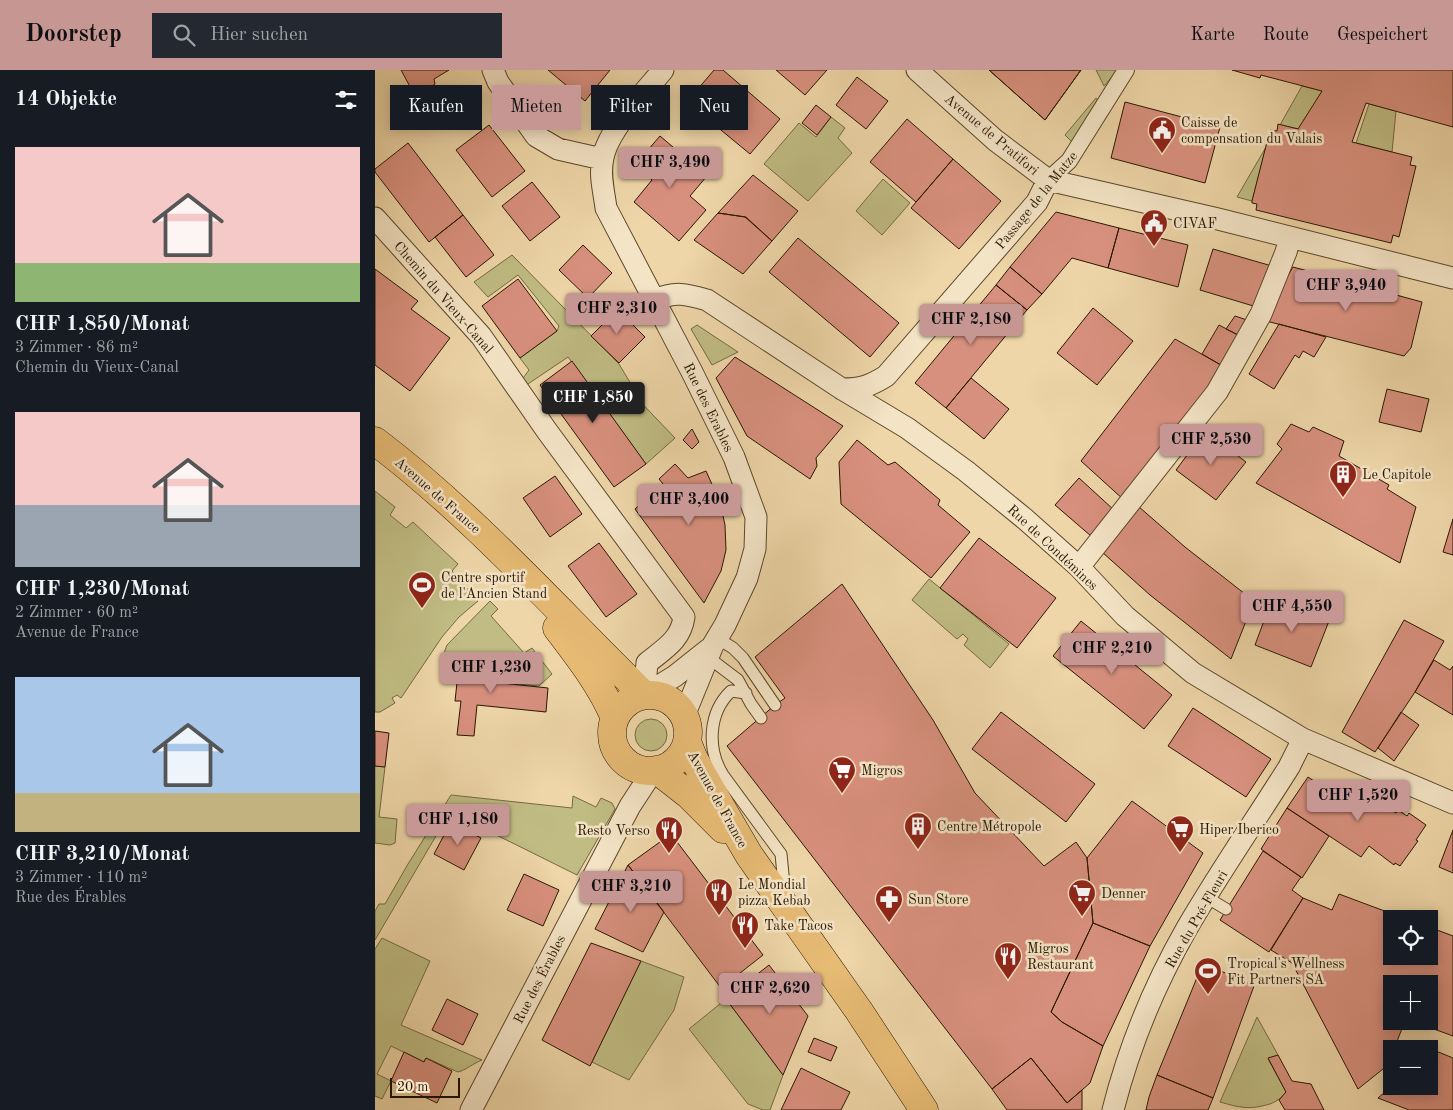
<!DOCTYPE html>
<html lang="de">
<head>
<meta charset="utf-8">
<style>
  body { margin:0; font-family:"Old Standard TT",serif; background:#242831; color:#f1f3f6; height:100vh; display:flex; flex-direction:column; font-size:19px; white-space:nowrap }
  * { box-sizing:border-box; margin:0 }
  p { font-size:16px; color:#9ea1a6 }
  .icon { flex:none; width:28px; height:28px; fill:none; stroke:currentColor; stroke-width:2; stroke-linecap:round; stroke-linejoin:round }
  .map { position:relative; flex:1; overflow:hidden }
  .side { display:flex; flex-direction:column; background:#171b24; width:375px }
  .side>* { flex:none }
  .guide { position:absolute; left:15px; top:15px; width:475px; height:45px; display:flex; gap:10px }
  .buttons { position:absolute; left:1008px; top:840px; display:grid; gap:10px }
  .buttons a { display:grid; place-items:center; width:55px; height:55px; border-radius:0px; background:#171b24; box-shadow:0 2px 12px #0003; font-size:25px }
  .scale { position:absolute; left:15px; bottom:12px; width:70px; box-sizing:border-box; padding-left:5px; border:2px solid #2a1700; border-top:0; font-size:14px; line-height:18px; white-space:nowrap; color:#2a1700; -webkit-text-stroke:4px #f4e4c6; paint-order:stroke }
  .price { position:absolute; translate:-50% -42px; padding:0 11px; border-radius:5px; background:#c59692; color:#111; font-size:16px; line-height:32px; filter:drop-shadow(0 1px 2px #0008) }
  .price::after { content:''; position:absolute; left:50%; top:30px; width:15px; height:11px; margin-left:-8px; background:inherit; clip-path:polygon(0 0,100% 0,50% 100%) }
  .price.on { background:#222; color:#fff }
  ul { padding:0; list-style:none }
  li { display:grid; align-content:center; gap:10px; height:265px; padding:0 15px }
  li span { display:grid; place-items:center; height:155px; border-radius:0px; color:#555 }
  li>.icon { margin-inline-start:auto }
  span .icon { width:90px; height:90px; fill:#fffc; stroke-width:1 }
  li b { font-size:21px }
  h2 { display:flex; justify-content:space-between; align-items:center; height:60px; padding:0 15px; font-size:21px }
  .chip { padding:0 18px; border-radius:0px; background:#171b24; box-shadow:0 2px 12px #0003; font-size:18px; line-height:45px }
  .chip.on { background:#c59692; color:#111 }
  header { display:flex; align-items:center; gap:30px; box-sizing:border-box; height:70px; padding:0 25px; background:#c59692; color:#111 }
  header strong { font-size:24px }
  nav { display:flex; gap:28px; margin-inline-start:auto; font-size:18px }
  .search { width:350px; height:45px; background:#242831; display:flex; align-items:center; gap:12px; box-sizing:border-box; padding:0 18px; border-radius:0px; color:#9ea1a6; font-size:19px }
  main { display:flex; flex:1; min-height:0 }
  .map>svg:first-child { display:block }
</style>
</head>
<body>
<header>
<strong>Doorstep</strong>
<div class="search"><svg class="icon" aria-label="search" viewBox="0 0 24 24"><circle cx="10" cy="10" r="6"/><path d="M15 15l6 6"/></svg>Hier suchen</div>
<nav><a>Karte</a><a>Route</a><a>Gespeichert</a></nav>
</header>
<main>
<section class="side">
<h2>14 Objekte<svg class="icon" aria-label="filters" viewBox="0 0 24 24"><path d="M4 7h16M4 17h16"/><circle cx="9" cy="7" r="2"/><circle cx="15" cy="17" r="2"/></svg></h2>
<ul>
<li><span style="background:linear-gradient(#f6c9c9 75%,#8fb573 0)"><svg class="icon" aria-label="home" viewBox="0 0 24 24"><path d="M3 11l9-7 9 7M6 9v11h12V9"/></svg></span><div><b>CHF 1,850/Monat</b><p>3 Zimmer · 86 m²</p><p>Chemin du Vieux-Canal</p></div></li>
<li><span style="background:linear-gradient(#f6c9c9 60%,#9aa5b1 0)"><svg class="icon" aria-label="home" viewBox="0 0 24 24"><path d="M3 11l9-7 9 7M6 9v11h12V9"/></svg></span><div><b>CHF 1,230/Monat</b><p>2 Zimmer · 60 m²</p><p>Avenue de France</p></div></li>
<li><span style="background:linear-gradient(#a9c7e8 75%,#c2b280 0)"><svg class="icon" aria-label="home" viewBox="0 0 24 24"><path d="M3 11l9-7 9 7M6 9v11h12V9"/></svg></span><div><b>CHF 3,210/Monat</b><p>3 Zimmer · 110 m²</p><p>Rue des Érables</p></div></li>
</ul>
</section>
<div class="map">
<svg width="1078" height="1040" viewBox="0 0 1078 1040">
  <rect width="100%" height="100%" fill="#eed6a8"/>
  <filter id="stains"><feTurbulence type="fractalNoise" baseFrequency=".004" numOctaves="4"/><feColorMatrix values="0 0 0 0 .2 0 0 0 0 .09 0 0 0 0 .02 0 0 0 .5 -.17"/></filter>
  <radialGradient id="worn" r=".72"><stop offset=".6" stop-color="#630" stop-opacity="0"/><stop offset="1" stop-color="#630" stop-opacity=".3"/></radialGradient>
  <path fill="#c0bc83" stroke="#756a42" d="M721 0H743L729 16Z
    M927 16 947 21 924 59 905 55Z
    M721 28 724 33 699 74 690 65Z
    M994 34 1021 41 1017 82 981 73Z
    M456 47 470 58 463 68 477 83 433 131 389 94 424 53 441 67Z
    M891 77 877 131 862 127Z
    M508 109 535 133 507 165 481 141Z
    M137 185 244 294 259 319 256 322 300 368 271 394 193 287 150 316 146 311 154 300 145 288 182 261 184 256 143 205 113 227 99 212Z
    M322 255 363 282 337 295 316 259Z
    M0 421 20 437 15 445 31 458 38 452 83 494 77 501 103 531 84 547 67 567 26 628 22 625 17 628 20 633 5 642H0Z
    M554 509 634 574 615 598 589 575 593 569 588 564 582 569 537 530Z
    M115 531 123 539 116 546 149 583 157 578 177 604 164 616 108 611 110 587 85 585V589L72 588 69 583 72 575Z
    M260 665a16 16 0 1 1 32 0a16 16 0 1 1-32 0Z
    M0 696 10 697 4 747 22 749 20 773 15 775 0 773Z
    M76 725 197 738 198 726 221 737 226 728 237 733 240 739 202 805 75 742 0 870V841L4 834H10L33 794Z
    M7 868 55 891 26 955 107 990C97 994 91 1000 83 1002L51 988 49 992 16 976 2 1004 16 1011 7 1029 0 1026V879Z
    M266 891 309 907 299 940 254 1010 217 992Z
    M351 929 408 1005 395 1040H388L373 1034 314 959Z
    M882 947 903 985 893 989 911 1022C907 1028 902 1031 895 1034 874 1040 866 1038 845 1032Z"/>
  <path fill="#d8907e" stroke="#2a1700" d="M26 0H74L59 9 60 14 40 26Z
    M173 0H235L210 31Z
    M339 0H348L405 49 375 84 312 32Z
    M401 0H452L430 25Z
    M614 0H706L670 50Z
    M614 0H706L670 50Z
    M857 0H1078V57L991 33 977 72 1037 87 1035 95 1041 96 1024 167 1018 165 1016 173 881 140 882 134 877 133V131L895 60 902 61 903 54 923 59 947 21 886 5 885 8Z
    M482 7 513 31 491 59 461 35Z
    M750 32 845 57 830 113 736 88Z
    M441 35 456 47 442 65 427 53Z
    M532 49 578 89 541 132 495 92Z
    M114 55 150 101 117 127 81 80Z
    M285 66 332 106 315 126 331 140 304 171 259 132 277 110 260 95Z
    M33 73 88 145 54 172 0 102V99Z
    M578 89 626 131 584 179 536 138Z
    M378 105 423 141 397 171 371 147 343 143Z
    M157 112 185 147 155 171 127 136Z
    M681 142 744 158 733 198 697 188 667 224 635 197Z
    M343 143 370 147 397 171 368 204 319 170Z
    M88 145 119 185 91 207 60 167Z
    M744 158 813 175 803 217 733 198Z
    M423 168 524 253 495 287 394 202Z
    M208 175 237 203 213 228 184 200Z
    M838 179 897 196 885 238 825 220Z
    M635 197 667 224 652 240 621 215Z
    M918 197 1047 232 1036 278 1029 286 887 250Z
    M0 199 43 231 36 239 75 268 35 321 0 295Z
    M143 209 182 261 145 288 107 236Z
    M621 215 652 240 571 338 540 313Z
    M238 235 270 267 244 293 216 266 229 253 225 249Z
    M718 238 758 271 722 315 682 283Z
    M860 246 872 250 863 265 851 259Z
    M904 254 951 267 939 287 928 281 924 288 920 285 899 319 874 304Z
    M844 255 863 265 849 297 827 284Z
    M800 269 846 295 819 340 749 430 706 391Z
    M360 287 468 356 441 388 442 396 435 409 372 366 341 308Z
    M197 291 271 394 239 417 165 315Z
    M596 308 634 339 609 369 571 338Z
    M1012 319 1054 329 1046 362 1004 352Z
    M916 354 934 362 938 357 969 371 964 386 1014 415 1012 419 1041 437 1025 493 881 413 907 379 902 374Z
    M317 359 324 372 317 379 308 370Z
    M830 361 871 392 841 430 801 400Z
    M482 370 513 395 520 392 565 430 563 435 595 462 556 508 466 434 464 392Z
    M300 394 313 408 331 401 345 432 350 455 351 480 346 501 329 533 260 439 288 414 284 409Z
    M180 406 207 444 175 467 148 428Z
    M704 408 739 440 716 466 680 435Z
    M763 436 810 477 879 531 856 589 775 525 727 482Z
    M1078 449V485L1068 482Z
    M604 468 681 528 642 578 565 518Z
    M224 473 262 524 231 547 193 496Z
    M467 514 558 650 600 723 669 796 701 772 712 788 718 853 676 942 687 952 728 976 715 1013 692 1033 656 988 617 1019 352 676 400 635 410 628 380 587Z
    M897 529 954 551 936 597 880 575Z
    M1029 550 1069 571 1040 622 1000 682 967 662Z
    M706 551 797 625 769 659 678 586Z
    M85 585 110 587 108 611 173 618 171 642 102 635 99 666 82 665 86 631H80Z
    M1059 590 1075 600 1078 596V645L1040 622Z
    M818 638 896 689 871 727 793 676Z
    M626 642 720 714 691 752 597 679Z
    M1026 642 1044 655 1019 691 1003 678Z
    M0 661 14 663 10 697 0 696Z
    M933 707 960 725 965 719 989 735 993 729 1002 735 1004 732 1021 743 1023 740 1032 746 1034 743 1051 755 1041 770 1043 771 1025 796 1020 793 1019 795 994 776 986 787 912 738Z
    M757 731 828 783 775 876 718 853 712 788Z
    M912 738 954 766 927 808 886 779Z
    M76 752 106 768 89 800 59 784Z
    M1078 760V803L1064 797Z
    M296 764 388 885 346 918 253 795Z
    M888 781 926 807 917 820 928 828 894 882 845 850Z
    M253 795 289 842 268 882 220 859Z
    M149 804 184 820 168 856 132 840Z
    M964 824 1031 849H1016V886H1054V857L1078 866V966L1037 951H1054V914H1016V951H1030L1019 979H1016V987L1013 995 983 1019 917 893 896 880 928 828 957 840Z
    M718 853 775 876 728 976 687 952 676 942Z
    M216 873 266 891 215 996 167 970Z
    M828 893 879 916 838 1028 782 1005Z
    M394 895 433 946 408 1005 351 929Z
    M72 929 103 944 88 975 57 960Z
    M439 968 462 977 456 991 433 982Z
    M1061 981 1078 988V1040H1034L1003 1028 1017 1016H1054V987Z
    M29 982 49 992 51 988 77 1001 62 1033 16 1011Z
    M903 985 917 1011 936 1014 949 1040H910L904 1030 911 1022 893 988Z
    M656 988 692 1033 707 1020V1040H632L617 1019Z
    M426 998 475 1022 466 1040H406Z
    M782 1005 838 1028 833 1040H771L774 1027Z"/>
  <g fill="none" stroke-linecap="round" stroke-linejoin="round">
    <g stroke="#5b472a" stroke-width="13">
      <path id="service" d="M342 568 358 578 368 588 400 635
        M330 585 363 610 376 634 386 648
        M371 623 356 621C333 643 332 679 348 705L406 784 410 825
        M831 827 851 839"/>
    </g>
    <g stroke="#5b472a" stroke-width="18">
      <path id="pedestrian" d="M673 110 694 91 751 0"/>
    </g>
    <g stroke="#5b472a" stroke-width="23">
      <path id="minor" d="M118 0 123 12 161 66 183 79 227 89
        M288 0C270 22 233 60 228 88 224 104 229 122 231 138L317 302 359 387 381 447 380 479 372 508 350 555 338 575 309 646
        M542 0 620 70 673 110 843 149 1078 208
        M0 148 106 266 172 361 309 547C306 570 289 579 272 593L269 625
        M280 230C300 221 311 224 332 230L467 319 532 358 591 401 650 449 704 497 750 546 818 603 928 669 1078 733
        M467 319C486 319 495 316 511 306L662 132 673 110
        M704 497 842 322 886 244 911 182 915 168
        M269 625 300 606 334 579
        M96 1040 255 736 278 701
        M738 1040C754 977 780 914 812 858 844 803 880 751 914 697L928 669"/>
    </g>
    <g stroke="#2a1700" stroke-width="29">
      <path id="primary" d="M0 371C99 446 181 539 269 625
        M182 558C204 587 226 615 240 648
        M237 663a38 38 0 1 1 76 0a38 38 0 1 1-76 0Z
        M312 672 318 687 328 706 374 785 484 941 549 1040
        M282 700 314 725 348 759"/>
    </g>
    <use href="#service" stroke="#f4e4c6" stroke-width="11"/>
    <use href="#pedestrian" stroke="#f4e4c6" stroke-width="16"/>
    <use href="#minor" stroke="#f4e4c6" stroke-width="21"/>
    <use href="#primary" stroke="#e7bb74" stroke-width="28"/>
  </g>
  <defs>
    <g id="civic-pin" transform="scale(1.4375)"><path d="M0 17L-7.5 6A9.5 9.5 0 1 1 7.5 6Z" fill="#8f2418" stroke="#f4e4c6"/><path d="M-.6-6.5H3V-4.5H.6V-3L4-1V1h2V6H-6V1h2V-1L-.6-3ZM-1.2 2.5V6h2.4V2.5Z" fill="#fff"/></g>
    <g id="building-pin" transform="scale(1.4375)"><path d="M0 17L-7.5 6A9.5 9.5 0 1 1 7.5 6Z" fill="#8f2418" stroke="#f4e4c6"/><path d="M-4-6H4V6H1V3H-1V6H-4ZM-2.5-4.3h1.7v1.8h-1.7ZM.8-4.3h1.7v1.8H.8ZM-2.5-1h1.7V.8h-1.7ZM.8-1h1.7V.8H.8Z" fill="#fff"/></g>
    <g id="stadium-pin" transform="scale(1.4375)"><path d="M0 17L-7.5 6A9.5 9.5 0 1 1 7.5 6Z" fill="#8f2418" stroke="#f4e4c6"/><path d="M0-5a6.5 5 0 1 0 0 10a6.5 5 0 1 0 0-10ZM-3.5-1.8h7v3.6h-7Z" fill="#fff"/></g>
    <g id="supermarket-pin" transform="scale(1.4375)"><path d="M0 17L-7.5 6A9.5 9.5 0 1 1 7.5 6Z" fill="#8f2418" stroke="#f4e4c6"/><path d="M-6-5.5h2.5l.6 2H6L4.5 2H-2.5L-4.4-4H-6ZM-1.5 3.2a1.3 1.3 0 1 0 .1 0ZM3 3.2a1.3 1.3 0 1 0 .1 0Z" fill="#fff"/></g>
    <g id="restaurant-pin" transform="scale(1.4375)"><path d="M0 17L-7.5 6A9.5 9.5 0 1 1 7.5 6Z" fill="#8f2418" stroke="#f4e4c6"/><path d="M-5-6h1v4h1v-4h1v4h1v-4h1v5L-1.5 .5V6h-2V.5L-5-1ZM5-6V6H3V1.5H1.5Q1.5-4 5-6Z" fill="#fff"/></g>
    <g id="pharmacy-pin" transform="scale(1.4375)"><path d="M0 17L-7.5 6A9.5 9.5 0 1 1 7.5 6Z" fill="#8f2418" stroke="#f4e4c6"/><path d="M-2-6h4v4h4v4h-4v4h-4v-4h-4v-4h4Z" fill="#fff"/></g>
  </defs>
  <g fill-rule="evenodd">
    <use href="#civic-pin" x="787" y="60"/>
    <use href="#civic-pin" x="779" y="153"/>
    <use href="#building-pin" x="968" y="404"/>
    <use href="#stadium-pin" x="47" y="515"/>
    <use href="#supermarket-pin" x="467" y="700"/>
    <use href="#building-pin" x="543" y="756"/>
    <use href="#supermarket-pin" x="805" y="759"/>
    <use href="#restaurant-pin" x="294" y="760"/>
    <use href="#restaurant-pin" x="344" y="822"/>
    <use href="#supermarket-pin" x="707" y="823"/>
    <use href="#pharmacy-pin" x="514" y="829"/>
    <use href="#restaurant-pin" x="370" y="855"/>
    <use href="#restaurant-pin" x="633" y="886"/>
    <use href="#stadium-pin" x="833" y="901"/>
  </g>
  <g text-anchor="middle" stroke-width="5" stroke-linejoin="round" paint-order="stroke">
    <g font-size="14" fill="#2a1700" stroke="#f4e4c6" text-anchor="start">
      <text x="806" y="57">Caisse de<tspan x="806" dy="16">compensation du Valais</tspan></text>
      <text x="798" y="158">CIVAF</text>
      <text x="987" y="409">Le Capitole</text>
      <text x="66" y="512">Centre sportif<tspan x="66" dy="16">de l'Ancien Stand</tspan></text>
      <text x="486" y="705">Migros</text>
      <text x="562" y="761">Centre Métropole</text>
      <text x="824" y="764">Hiper Iberico</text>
      <text x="275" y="765" text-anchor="end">Resto Verso</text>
      <text x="363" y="819">Le Mondial<tspan x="363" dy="16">pizza Kebab</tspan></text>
      <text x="726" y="828">Denner</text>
      <text x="533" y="834">Sun Store</text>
      <text x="389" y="860">Take Tacos</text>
      <text x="652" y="883">Migros<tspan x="652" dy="16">Restaurant</tspan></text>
      <text x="852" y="898">Tropical's Wellness<tspan x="852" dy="16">Fit Partners SA</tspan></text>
    </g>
    <g font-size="14" fill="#2a1700" stroke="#f4e4c6">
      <text transform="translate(617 64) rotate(40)" y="5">Avenue de Pratifori</text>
      <text transform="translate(661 130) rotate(-51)" y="5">Passage de la Matze</text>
      <text transform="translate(69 227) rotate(49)" y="5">Chemin du Vieux-Canal</text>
      <text transform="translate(334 337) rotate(64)" y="5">Rue des Erables</text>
      <text transform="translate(63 425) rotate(41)" y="5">Avenue de France</text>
      <text transform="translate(678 477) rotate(43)" y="5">Rue de Condémines</text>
      <text transform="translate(343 729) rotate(61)" y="5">Avenue de France</text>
      <text transform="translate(821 849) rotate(-60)" y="5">Rue du Pré-Fleuri</text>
      <text transform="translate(164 909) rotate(-63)" y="5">Rue des Érables</text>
    </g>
  </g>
  <rect width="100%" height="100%" filter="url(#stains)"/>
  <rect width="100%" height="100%" fill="url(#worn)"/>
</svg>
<div class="buttons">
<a><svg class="icon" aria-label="locate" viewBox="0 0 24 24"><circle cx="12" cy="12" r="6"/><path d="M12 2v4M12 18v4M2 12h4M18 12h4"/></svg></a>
<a>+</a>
<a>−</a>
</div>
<div class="scale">20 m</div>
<b class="price" style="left:295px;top:119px">CHF 3,490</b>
<b class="price" style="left:971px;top:242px">CHF 3,940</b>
<b class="price" style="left:242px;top:265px">CHF 2,310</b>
<b class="price" style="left:596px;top:276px">CHF 2,180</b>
<b class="price on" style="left:218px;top:354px">CHF 1,850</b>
<b class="price" style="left:836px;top:396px">CHF 2,530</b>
<b class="price" style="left:314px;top:456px">CHF 3,400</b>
<b class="price" style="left:917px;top:563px">CHF 4,550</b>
<b class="price" style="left:737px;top:605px">CHF 2,210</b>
<b class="price" style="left:116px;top:624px">CHF 1,230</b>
<b class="price" style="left:983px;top:752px">CHF 1,520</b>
<b class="price" style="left:83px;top:776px">CHF 1,180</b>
<b class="price" style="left:256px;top:843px">CHF 3,210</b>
<b class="price" style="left:395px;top:945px">CHF 2,620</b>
<div class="guide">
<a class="chip">Kaufen</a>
<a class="chip on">Mieten</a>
<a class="chip">Filter</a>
<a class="chip">Neu</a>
</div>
</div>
</main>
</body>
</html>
